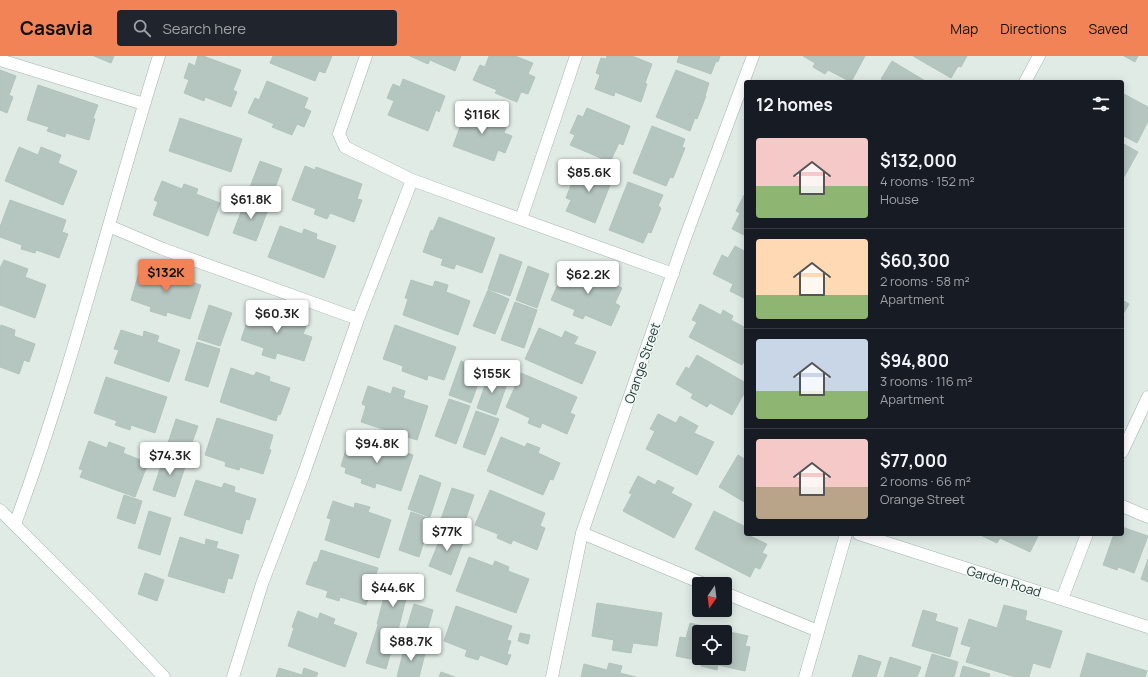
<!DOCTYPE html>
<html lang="en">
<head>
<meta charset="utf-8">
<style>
  body { margin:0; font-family:Manrope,sans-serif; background:#20242c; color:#f1f3f6; height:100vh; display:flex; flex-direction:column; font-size:15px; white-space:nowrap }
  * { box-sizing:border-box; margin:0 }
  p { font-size:13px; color:#9ea1a6 }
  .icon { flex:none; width:22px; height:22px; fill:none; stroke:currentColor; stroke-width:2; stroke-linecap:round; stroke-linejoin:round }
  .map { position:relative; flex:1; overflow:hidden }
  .details { position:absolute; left:744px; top:24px; width:380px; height:456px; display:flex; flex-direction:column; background:#171b24; border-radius:4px; box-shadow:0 2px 10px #0003 }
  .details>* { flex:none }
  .needle { width:26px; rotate:194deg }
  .controls { position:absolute; left:692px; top:521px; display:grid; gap:8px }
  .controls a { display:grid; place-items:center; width:40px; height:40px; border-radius:4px; background:#171b24; box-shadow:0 2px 10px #0003; font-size:20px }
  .price { position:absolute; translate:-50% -34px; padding:0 9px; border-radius:4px; background:#fff; color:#222; font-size:13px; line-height:26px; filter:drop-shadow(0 1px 2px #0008) }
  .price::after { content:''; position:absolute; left:50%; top:24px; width:12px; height:9px; margin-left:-6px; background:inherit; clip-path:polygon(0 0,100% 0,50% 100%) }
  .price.current { background:#f18357; color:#111 }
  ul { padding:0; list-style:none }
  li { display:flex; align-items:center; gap:12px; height:100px; padding:0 12px }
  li+li { border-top:1px solid #363941 }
  li span { display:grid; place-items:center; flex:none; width:112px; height:80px; border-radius:4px; color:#555 }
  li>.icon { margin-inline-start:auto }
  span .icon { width:48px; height:48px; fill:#fffc; stroke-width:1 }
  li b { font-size:17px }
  h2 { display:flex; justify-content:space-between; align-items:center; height:48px; padding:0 12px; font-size:17px }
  header { display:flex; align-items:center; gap:24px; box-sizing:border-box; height:56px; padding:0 20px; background:#f18357; color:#111 }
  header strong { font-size:19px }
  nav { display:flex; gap:22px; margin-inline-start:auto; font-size:14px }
  .search { width:280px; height:36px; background:#20242c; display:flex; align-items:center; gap:10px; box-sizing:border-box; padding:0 14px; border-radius:4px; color:#9ea1a6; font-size:15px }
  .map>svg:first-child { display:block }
</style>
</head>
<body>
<header>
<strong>Casavia</strong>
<div class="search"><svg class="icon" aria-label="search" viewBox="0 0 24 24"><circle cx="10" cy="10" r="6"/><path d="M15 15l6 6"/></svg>Search here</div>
<nav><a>Map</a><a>Directions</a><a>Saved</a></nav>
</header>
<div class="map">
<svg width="1148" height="621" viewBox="0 0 1148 621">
  <rect width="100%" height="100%" fill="#e0ebe6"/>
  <path fill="#b5c5bf" stroke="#b2c4bd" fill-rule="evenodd" d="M94 0H114L111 7Z
    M198 0H203L241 14 233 34 237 36 231 51 205 41 204 45 184 37 189 24 184 22 189 7 195 10Z
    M273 0H332L325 17 319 15 315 25 270 7Z
    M410 0H461L455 15 430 4 428 8Z
    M489 0H515L533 7 528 18 535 21 528 38 521 36 517 46 495 37 497 34 473 24 480 9 485 11Z
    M607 0H632L652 8 645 27 647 28 641 46 615 36 614 40 595 33 600 19 596 17 601 2 606 3Z
    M679 0H720L718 6 716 5 711 18 677 6Z
    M803 0H865L851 26 828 14 825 18 813 11 815 7Z
    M913 0H967L961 11 958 10 951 22Z
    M1124 0H1138L1135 6Z
    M892 5 927 26H883L884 25 881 23Z
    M0 14 16 20 9 39 13 41 7 57 0 54Z
    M676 14 709 27 705 40H706L697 63 695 62 690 75 656 61Z
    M403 23 445 40 439 56 436 54 428 75 388 59 394 45 387 42 393 28 400 31Z
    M267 25 308 42 304 52 311 55 304 71 297 68 292 79 272 71 274 68 248 57 255 42 259 44Z
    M38 29 98 49 93 62 95 63 89 84 66 77 65 81 47 75 49 71 27 64Z
    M1122 37 1148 51V65L1137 87 1122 79Z
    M464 51 490 61 491 59 508 66 504 77 512 80 505 97 498 94 494 105 453 90 462 66 459 65Z
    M587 52 630 70 623 89 619 87 610 106 570 89 575 79 570 77 578 59 583 61Z
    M180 62 242 83 231 116 169 95Z
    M652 70 685 83 682 91 685 92 673 122 670 121 666 130 633 117Z
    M1122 87 1138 96 1124 121 1122 120Z
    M19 91 38 99 41 91 61 99 58 107 77 115 63 149 5 125Z
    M260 105 282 113 269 148 247 139Z
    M585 108 614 119 595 167 566 155 571 144 566 142 576 116 580 118Z
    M305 110 315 114 316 111 362 128 357 143 362 144 354 166 330 157 327 163 314 158 316 153 292 144Z
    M162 125 182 133 184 128 198 133 196 138 220 147 208 180 153 159 158 146 154 144Z
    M628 126 663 139 658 150 661 152 651 177 648 176 643 187 609 174Z
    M744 139 746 140V180L732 173 740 157 736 155Z
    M246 143 269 151 256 185 233 177Z
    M10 144 66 164 62 176 68 178 59 202 36 194 35 197 21 193 22 189 0 181V171Z
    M439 161 495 182 482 217 456 208 454 213 441 209 443 203 423 196 431 174 433 175Z
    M280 170 302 178 304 173 317 178 316 183 336 190 324 222 268 201Z
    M735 190 746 196V243L730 235 733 228 713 218 722 199 728 202Z
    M500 198 522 206 510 240 488 233Z
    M4 204 28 213 25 221 46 229 35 262 0 249V212Z
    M567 208 622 232 615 247 620 250 611 270 585 259 583 263 573 259 575 254 551 244Z
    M141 210 201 229 190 263 167 256 166 260 150 255 151 251 131 244Z
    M528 210 549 218 537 252 516 244Z
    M411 224 433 231 435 225 448 229 446 236 470 245 458 279 403 259 408 243 405 242Z
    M488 234 509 243 495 278 473 270Z
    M1122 244 1129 248 1122 260Z
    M515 246 537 254 524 292 501 284Z
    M253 248 308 266 303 278 312 281 304 305 277 297 275 303 262 299 264 292 241 284Z
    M700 248 721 259 723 254 733 260 731 264 746 272V302L742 309 689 281 697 266 692 264Z
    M209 249 232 257 220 290 198 283Z
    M1 269 15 274 14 280 35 288 29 306 24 304 19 318 0 311V272Z
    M395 269 456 291 444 324 428 319 427 324 402 315 403 310 383 303Z
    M539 272 562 282 565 275 578 281 574 288 596 296 582 328 525 303Z
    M121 274 143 281 144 275 159 280 157 286 180 294 169 326 114 307 119 294 114 293Z
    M197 286 220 293 208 331 185 324Z
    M697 299 746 327V334L732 359 710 347 707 351 691 342 693 338 676 328 686 311 689 313Z
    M461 305 483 314 471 347 449 339Z
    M231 312 254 320 256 316 270 321 269 325 290 332 280 359 278 358 276 365 220 346Z
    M521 317 577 341 570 357 575 359 567 378 542 367 540 372 528 367 530 362 506 351Z
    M489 318 508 325 496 359 477 352Z
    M106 321 167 341 155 377 131 369 130 374 115 369 117 365 94 357Z
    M368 330 391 338 393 331 405 335 403 342 428 350 417 384 361 366 366 350 362 348Z
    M449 343 470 350 456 388 435 380Z
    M476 355 499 363 485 399 463 391Z
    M658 358 676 367 680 360 698 370 694 377 714 386 697 419 646 393 655 375 650 373Z
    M217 362 273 379 269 393 271 394 263 418 240 411 239 414 225 410 226 406 205 399Z
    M176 363 198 370 186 403 165 396Z
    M357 381 413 399 401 435 376 427 375 432 361 427 362 423 345 417 346 412 341 410 346 394 352 395Z
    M501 381 525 391 527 387 540 392 538 397 560 407 553 424 550 423 543 439 487 415Z
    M89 385 107 392 109 386 125 392 123 397 148 407 135 441 80 421 83 414 79 413Z
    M165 398 187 405 175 441 153 434Z
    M738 399 746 404V447L719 431Z
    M420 419 441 427 430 461 408 453Z
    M638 420 655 429 658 424 674 432 671 437 692 448 674 482 623 455 632 438 629 437Z
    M196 424 222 432 224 427 235 431 234 436 256 443 249 464 246 463 242 478 184 459Z
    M452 432 474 439 462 474 440 466Z
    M490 434 545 457 540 470 545 472 537 494 513 484 511 488 497 482 498 478 475 469Z
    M124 439 142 445 135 468 117 462Z
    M333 445 354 452 355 447 370 451 368 456 391 464 379 502 325 484 331 463 327 462Z
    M149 455 171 462 160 499 138 492Z
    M714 455 746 471V478H749L748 479 767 488 762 497 767 499 760 513 755 511 750 521 695 493Z
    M411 456 431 463 419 501 399 494Z
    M1122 471 1148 480 1134 517 1118 511 1117 514 1103 509 1114 478H1122Z
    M444 473 465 481 451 519 429 510Z
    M978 478H1039L1030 496 1000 482 997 487Z
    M180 481 205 489 206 483 218 486 216 492 239 499 232 523 228 522 224 537 168 520Z
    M321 494 378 512 366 549 340 541 339 545 326 541 328 535 306 528 314 506H317Z
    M469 501 493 510 495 505 509 511 508 515 529 523 516 557 456 535Z
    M1148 503V526L1141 523Z
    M145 517 164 524 157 545 138 538Z
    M387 530 408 535 398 574 377 568Z
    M597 547 662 557 657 590 633 587 631 597 612 594 614 584 592 580Z
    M414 548 433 554 423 590 403 584Z
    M1004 549 1027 555 1025 564 1062 575 1050 612 1033 607 1029 621H1015L966 606 971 591 961 588 969 563 997 572Z
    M456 550 512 570 507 584 511 585 507 598 511 599 507 609 480 599 478 604 465 600 467 594 444 585Z
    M923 554 937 558 935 565 958 572 950 601 912 590Z
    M298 555 318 563 320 557 335 563 333 568 357 577 345 611 288 590 294 572 292 571Z
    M690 567 748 580 745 590 750 591 745 615 718 609 717 614 701 610V605L676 600 680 581 686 582ZM699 576H725V602H699Z
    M378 569 397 575 386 613 366 607Z
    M520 577 530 579 528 588 518 585Z
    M405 589 426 594 419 621H397Z
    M1087 597 1147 615 1145 621H1080Z
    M932 598 958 606 954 621H925Z
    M859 599 881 606 876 621H852Z
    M890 601 921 611 917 621H884Z
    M609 607 622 610 620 617 636 621H581L584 608 607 614Z
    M963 610 990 618 989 621H960Z
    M279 612 302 619 304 612 318 617 316 621H276Z
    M441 616 455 621H439Z"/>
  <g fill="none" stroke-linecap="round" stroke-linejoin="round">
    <g stroke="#a3b3ad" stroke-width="13">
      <path id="street" d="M0 4 144 48
        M412 124 673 218
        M521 163 576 0
        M109 170 163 193 358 263
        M1122 396 1148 341
        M1122 450 1148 461
        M15 468C72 315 110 156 159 0
        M582 477 704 528
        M859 478 1148 571
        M725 537 818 575
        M1062 543 1087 478
        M233 621 262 528 303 420 358 263 412 124 345 91 339 78 366 0
        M552 621 582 477 684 185 753 0"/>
    </g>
    <g stroke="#9fb6af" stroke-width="13">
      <path id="secondary" d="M1025 26 1039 0
        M0 454 95 549 164 621
        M805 621 846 478"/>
    </g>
    <use href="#street" stroke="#fff" stroke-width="12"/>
    <use href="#secondary" stroke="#fff" stroke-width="12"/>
  </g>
  <g text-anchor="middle" stroke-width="3" stroke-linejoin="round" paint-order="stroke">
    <g font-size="13" fill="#213b35" stroke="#f0f7f4">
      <text transform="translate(642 307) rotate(-71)" y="5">Orange Street</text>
      <text transform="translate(1004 525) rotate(17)" y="5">Garden Road</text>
    </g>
  </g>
</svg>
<div class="controls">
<a><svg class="needle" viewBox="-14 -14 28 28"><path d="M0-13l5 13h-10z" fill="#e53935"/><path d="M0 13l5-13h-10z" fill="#9ea1a6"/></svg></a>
<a><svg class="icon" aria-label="locate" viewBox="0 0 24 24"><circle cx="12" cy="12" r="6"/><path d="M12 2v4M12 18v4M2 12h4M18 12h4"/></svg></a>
</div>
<b class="price" style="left:482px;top:79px">$116K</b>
<b class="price" style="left:589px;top:137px">$85.6K</b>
<b class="price" style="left:251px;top:164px">$61.8K</b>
<b class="price current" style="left:166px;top:237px">$132K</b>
<b class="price" style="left:588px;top:239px">$62.2K</b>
<b class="price" style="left:277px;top:278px">$60.3K</b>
<b class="price" style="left:492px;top:338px">$155K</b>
<b class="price" style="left:377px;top:408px">$94.8K</b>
<b class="price" style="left:170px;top:420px">$74.3K</b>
<b class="price" style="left:447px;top:496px">$77K</b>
<b class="price" style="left:393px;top:552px">$44.6K</b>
<b class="price" style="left:411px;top:606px">$88.7K</b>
<section class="details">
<h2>12 homes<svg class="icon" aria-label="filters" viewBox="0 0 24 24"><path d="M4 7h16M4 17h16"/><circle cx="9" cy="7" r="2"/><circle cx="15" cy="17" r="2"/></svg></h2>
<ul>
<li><span style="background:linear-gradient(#f6c9c9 60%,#8fb573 0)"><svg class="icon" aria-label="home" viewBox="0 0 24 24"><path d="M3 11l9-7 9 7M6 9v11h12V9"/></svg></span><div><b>$132,000</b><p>4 rooms · 152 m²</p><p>House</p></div></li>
<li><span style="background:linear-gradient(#ffd9b3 70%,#8fb573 0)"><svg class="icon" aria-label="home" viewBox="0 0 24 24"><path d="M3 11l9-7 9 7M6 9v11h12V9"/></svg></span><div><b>$60,300</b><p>2 rooms · 58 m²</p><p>Apartment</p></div></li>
<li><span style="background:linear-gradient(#c9d6e8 65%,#8fb573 0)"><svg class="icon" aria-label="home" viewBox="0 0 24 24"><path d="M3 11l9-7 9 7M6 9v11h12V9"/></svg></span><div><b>$94,800</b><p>3 rooms · 116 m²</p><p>Apartment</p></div></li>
<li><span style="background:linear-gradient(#f6c9c9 60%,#b9a48a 0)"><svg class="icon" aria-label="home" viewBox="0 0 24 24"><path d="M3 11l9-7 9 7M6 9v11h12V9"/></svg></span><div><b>$77,000</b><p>2 rooms · 66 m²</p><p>Orange Street</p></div></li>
</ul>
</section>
</div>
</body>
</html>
